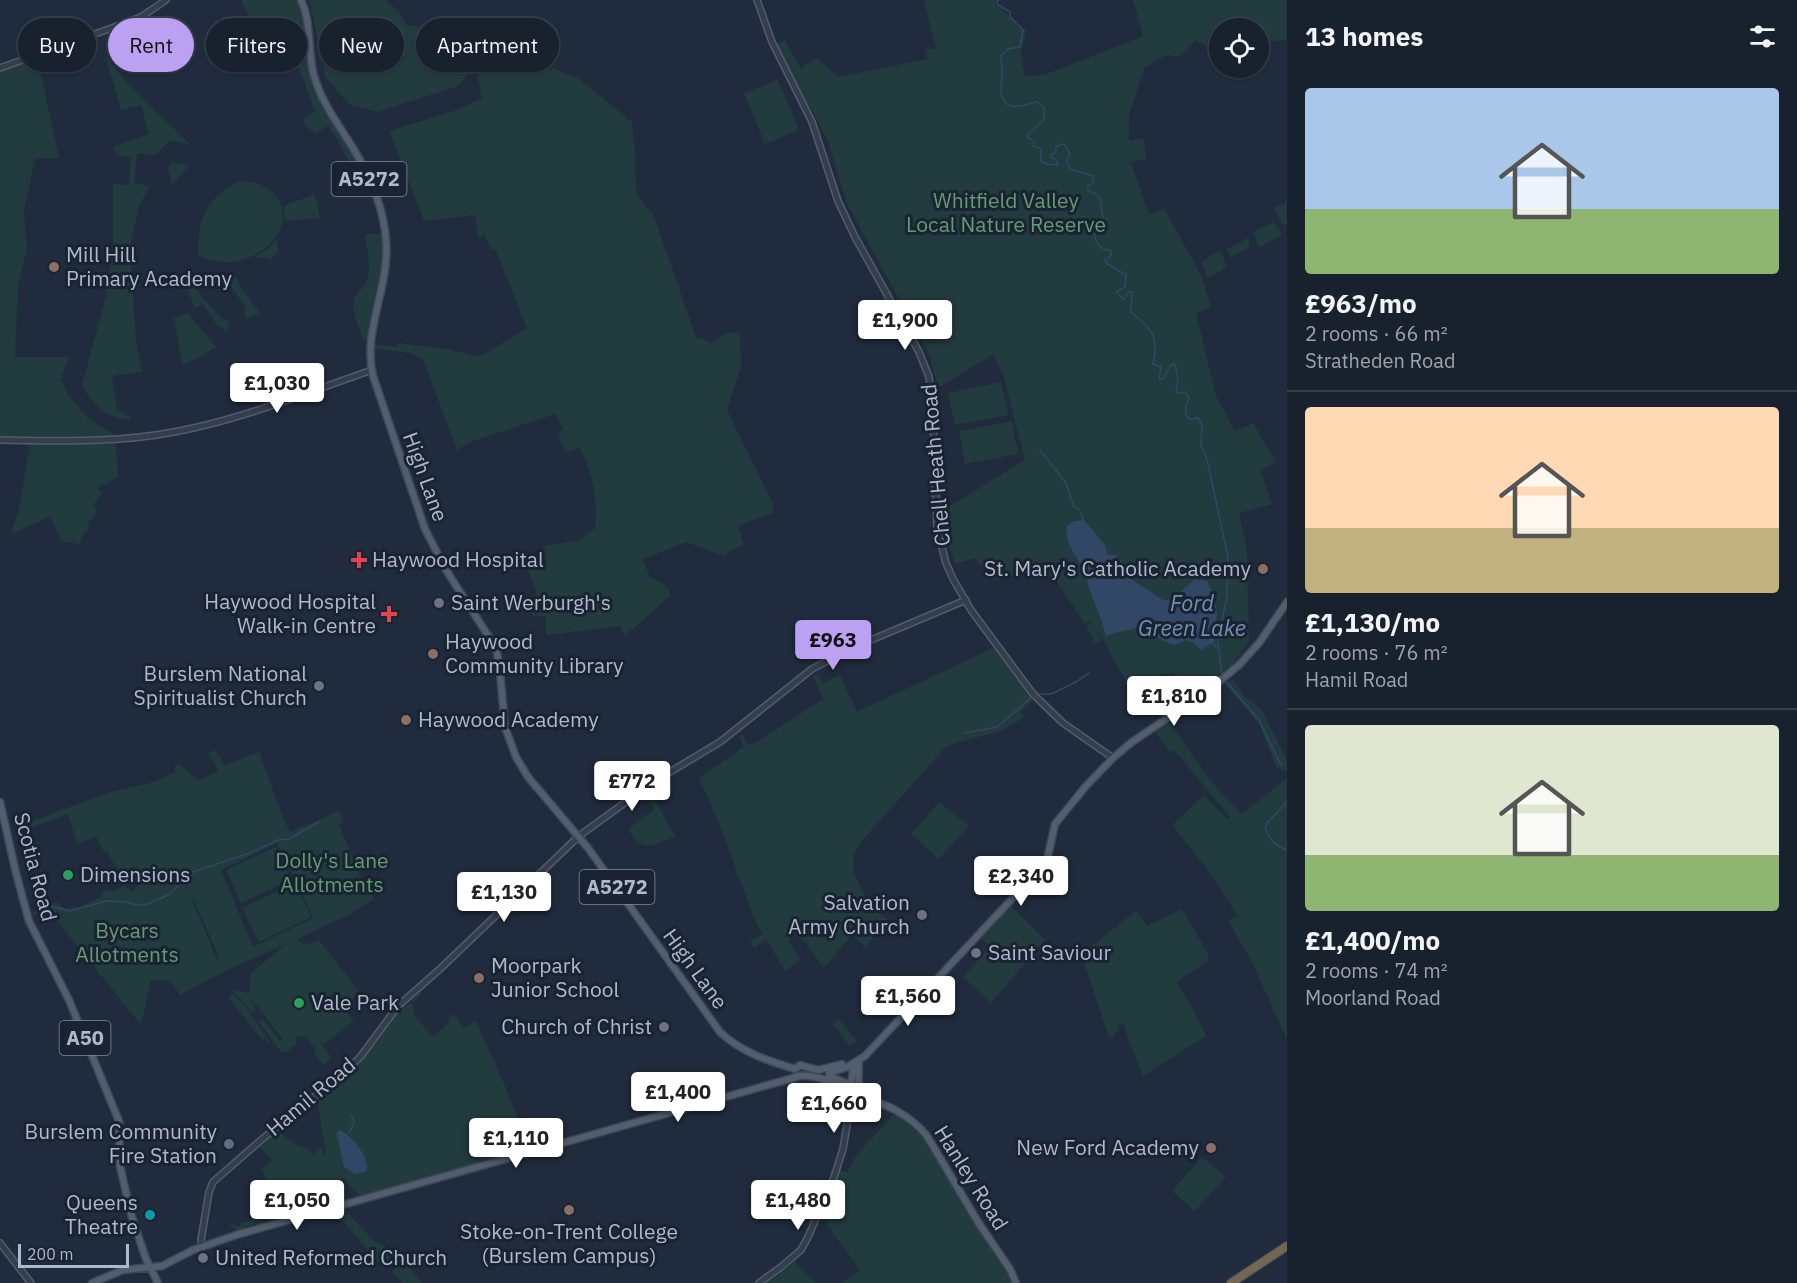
<!DOCTYPE html>
<html lang="en">
<head>
<meta charset="utf-8">
<style>
  body { margin:0; font-family:"IBM Plex Sans",sans-serif; background:#212936; color:#f1f3f6; height:100vh; display:flex; flex-direction:column; font-size:22px; white-space:nowrap }
  * { box-sizing:border-box; margin:0 }
  p { font-size:20px; color:#9fa3aa }
  .icon { flex:none; width:33px; height:33px; fill:none; stroke:currentColor; stroke-width:2; stroke-linecap:round; stroke-linejoin:round }
  .map { position:relative; flex:1; overflow:hidden }
  .sheet { display:flex; flex-direction:column; background:#18212e; width:510px }
  .sheet>* { flex:none }
  .guide { position:absolute; left:18px; top:18px; width:570px; height:54px; display:flex; gap:12px }
  .controls { position:absolute; left:1209px; top:18px; display:grid; gap:12px }
  .controls a { display:grid; place-items:center; width:60px; height:60px; border-radius:50%; background:#18212e; box-shadow:0 2px 4px #0004,0 0 0 2px #363e4a; font-size:30px }
  .scale { position:absolute; left:18px; bottom:15px; width:111px; box-sizing:border-box; padding-left:6px; border:3px solid #afb9c9; border-top:0; font-size:16px; line-height:21px; white-space:nowrap; color:#afb9c9; -webkit-text-stroke:4px #1a2332; paint-order:stroke }
  .price { position:absolute; translate:-50% -51px; padding:0 14px; border-radius:6px; background:#fff; color:#222; font-size:20px; line-height:39px; filter:drop-shadow(0 2px 3px #0008) }
  .price::after { content:''; position:absolute; left:50%; top:36px; width:18px; height:14px; margin-left:-9px; background:inherit; clip-path:polygon(0 0,100% 0,50% 100%) }
  .price.selected { background:#bca0f2; color:#111 }
  ul { padding:0; list-style:none }
  li { display:grid; align-content:center; gap:12px; height:318px; padding:0 18px }
  li+li { border-top:2px solid #363e4a }
  li span { display:grid; place-items:center; height:186px; border-radius:6px; color:#555 }
  li>.icon { margin-inline-start:auto }
  span .icon { width:108px; height:108px; fill:#fffc; stroke-width:1 }
  li b { font-size:26px }
  h2 { display:flex; justify-content:space-between; align-items:center; height:72px; padding:0 18px; font-size:26px }
  .tag { padding:0 21px; border-radius:27px; background:#18212e; box-shadow:0 2px 4px #0004,0 0 0 2px #363e4a; font-size:21px; line-height:54px }
  .tag.selected { background:#bca0f2; color:#111 }
  main { display:flex; flex:1; min-height:0 }
  .map>svg:first-child { display:block }
</style>
</head>
<body>
<main>
<div class="map">
<svg width="1287" height="1283" viewBox="0 0 1287 1283">
  <rect width="100%" height="100%" fill="#202c3d"/>
  <path fill="#223b3e" fill-rule="evenodd" d="M241 0H301L316 82 354 150 363 176 357 178 336 137 328 126 316 133 306 127 303 119 315 111 297 63 267 32 262 23 254 27Z
    M309 0H386L399 12 406 25 464 33 468 74 458 86 378 112 350 105 326 78Z
    M924 0H997L995 4 1008 14 1019 29H1026L1025 39 1020 52 1025 76 1044 75 1143 36 1133 0H1287V40L1259 42 1258 28H1220L1219 53 1196 40 1180 57 1166 55 1144 68 1129 116V140L1144 139 1146 159 1131 162 1149 215 1164 208 1203 279 1211 308 1196 313 1216 396 1235 431 1253 423 1276 462 1260 471 1272 504 1239 513 1247 551 1249 641 1232 665 1188 696 1174 673 1163 674 1136 698 1100 635 1097 632 1101 640 1093 645V639L1086 627 1091 623 1089 621 1085 624 1073 606 1076 603H1071L1057 582 1046 576 1042 568 993 581 975 558 955 564 946 538 942 511 1025 460 1003 374 993 354 938 388 929 353 848 206 827 139 776 45 785 40 802 71 805 65 817 58 838 77 927 59 926 50 936 48Z
    M483 45 517 55 578 78 632 122 635 152 636 193 654 216 697 340 699 338 712 343 726 333 740 332 741 367 727 410 773 504 772 514 738 525 744 545 728 552 725 556 686 542 643 559 650 577 667 586 671 595 633 629 624 635 620 626 546 635 545 616H532L531 601 537 594 526 565 547 564 544 546 578 541 595 528C599 503 592 471 580 448L565 452 558 434 563 429 555 414 473 441 457 450 423 359 410 353 370 348V344L397 347 398 343 448 349 479 357 527 328 495 249 491 250 485 234 478 238 475 215 424 221 389 131 457 110 482 98 477 73Z
    M37 55 59 158 35 159 24 210 27 249 18 286 15 357H69L60 381 63 383 68 395 88 418 113 434 115 439 0 440V70L32 61V57Z
    M105 55 126 82 191 145 171 140 155 155 137 153 134 183 149 186 139 207 130 247 136 341 142 372 112 376 117 409 130 417V420C105 416 94 407 82 385L106 296 113 248V183L129 186 130 158 117 155 113 147 149 134 141 105 121 110Z
    M778 80 799 130 765 144 744 93Z
    M172 162 189 166 172 185 168 168Z
    M239 182C265 178 290 200 281 227 280 233 275 237 271 242 252 263 224 267 199 256 196 221 206 197 239 182Z
    M315 194 320 218 285 221 284 206Z
    M1287 200V224L1286 225 1282 224 1274 208 1285 203Z
    M1273 222 1282 234 1259 248 1253 232Z
    M365 234H386L387 245 370 342 363 338C359 328 350 308 355 297 357 292 364 288 366 282 372 268 367 249 365 234Z
    M277 238 278 253 271 259 255 257 268 249Z
    M1248 238 1250 247 1230 257 1227 249Z
    M1219 251H1221L1227 267 1208 278 1201 262Z
    M181 273 220 317 229 322 227 331 217 325 203 304 195 308Z
    M235 276 244 292 260 313 245 319V307L227 280Z
    M188 313 216 347 197 359 182 364 174 318Z
    M1001 382 1008 415 955 425 948 393Z
    M1012 421 1018 454 965 464 959 431Z
    M115 443 118 476 106 485 101 484 97 488 102 493 93 505 97 508 92 520H89L88 530 82 535 80 544 62 542 50 517 11 534 19 509 28 456 31 454 28 444Z
    M997 646 1032 701 1020 712 1024 716C1004 736 969 736 945 748L860 843 854 855 853 871 870 906 888 920 865 947 852 935 824 968 797 932 789 938V942L800 960 785 971 766 939 754 948 750 941 763 934 755 921 719 823 699 778 744 747 739 736 743 734 747 744 752 745 823 699 813 676 818 673 823 683 840 675 857 712Z
    M1234 679 1244 696 1259 707 1265 716 1287 760V775L1286 771 1277 768 1259 724 1225 684Z
    M1170 723 1211 781 1242 814 1287 778V1040L1253 964 1228 920 1238 916 1208 870 1172 825 1204 795 1227 819 1230 817 1175 751 1170 752 1155 732Z
    M215 750 225 765 259 752 282 815 290 832 339 811 344 822 339 825 360 874 374 899 349 915 299 938V942L309 944 319 940 359 991 352 1000 350 998 341 1005 354 1021 322 1045 332 1058 323 1065 314 1053 316 1050 305 1036H297L296 1046 292 1047 287 1052 280 1051 258 1021 262 1018 280 1041 283 1039 252 1000 251 1001 256 1009 253 1014 232 989 247 993 249 992 251 973 286 944 227 970 180 995C171 980 168 980 151 980L141 1025 58 922 50 910 34 916 31 913 57 902 66 909 75 906 77 908 102 897 101 894 108 890 115 892 123 885 132 892 138 885 115 866 107 851 104 852 96 836 77 844 68 814 28 829 26 823 111 792 154 782 175 772V766L179 764 199 781 218 771 209 753ZM277 843 313 918 253 947 221 870ZM191 897 193 898 220 959 217 960Z
    M649 791 676 837C654 843 643 856 628 829L655 809 645 794Z
    M939 802 969 826 939 859 911 834Z
    M276 847 291 880 241 903 226 870Z
    M295 883 311 917 259 942 242 908Z
    M1011 906 1045 940 991 1003 963 977 990 947 980 938Z
    M1182 909 1209 955 1208 961 1177 982 1195 1012 1206 1036 1143 1076 1123 1024 1118 1026 1119 1031 1115 1032V1036L1109 1038 1082 956 1088 949 1137 910 1147 926Z
    M421 992 422 994 412 1003 415 1017 433 1036 449 1023 448 1019 454 1014 464 1028 476 1021 505 1086 521 1126 509 1130 517 1154 360 1196 343 1178 339 1181 346 1200 291 1216 282 1188 271 1191 262 1168 272 1160 259 1146 276 1130 296 1145 307 1148 314 1154 322 1146 324 1156H326L317 1099C344 1079 367 1058 386 1029 393 1020 399 1006 412 1003V999Z
    M233 993 249 1011 269 1041V1044L265 1038 262 1040 228 997Z
    M839 1019 857 1041 850 1046 832 1024Z
    M895 1113 909 1124 923 1138 1002 1263 1011 1283H842L860 1270 821 1217 840 1170 847 1172 857 1154Z
    M1202 1157 1226 1177 1195 1211 1172 1191Z
    M345 1210 373 1240 383 1245 395 1260 384 1269 335 1212Z
    M262 1217 265 1223 247 1226 245 1229 237 1231 229 1224 231 1223 239 1227 241 1223 257 1219 260 1221Z
    M403 1261 422 1283H403L391 1272Z
    M794 1261 816 1283H767L789 1267Z"/>
  <path fill="#324766" d="M1084 520 1105 545 1108 555H1115L1127 567 1131 579 1163 600H1171L1195 579 1207 581C1220 607 1217 614 1214 642L1201 650 1194 643 1186 640 1175 645 1171 644 1136 628 1111 634 1106 637C1103 621 1095 605 1089 588 1088 584 1087 579 1086 574 1079 558 1064 546 1067 526L1074 521Z
    M340 1130C352 1136 371 1158 366 1172L355 1174 344 1167C342 1155 339 1146 337 1133Z"/>
  <g fill="none" stroke-linecap="round" stroke-linejoin="round">
    <path stroke="#324766" stroke-width="1.5" d="M998 0 997 4 1010 12V17L1023 30 1020 47 1008 49 1001 56C1001 62 1003 69 1002 75 1001 89 997 108 1018 106 1024 106 1030 103 1037 102L1044 107V120L1027 135V137L1035 142 1033 146 1041 149V161L1047 164 1058 165 1056 159 1051 158V156L1056 151V146L1064 144 1070 154 1066 162 1071 169 1093 176V182L1088 186V191C1103 195 1099 198 1102 211 1103 217 1104 220 1104 227L1094 234C1097 247 1100 248 1111 251V255L1105 260 1106 263 1126 275 1125 287 1116 292 1124 300 1128 292H1132L1131 312C1151 329 1160 336 1153 364L1161 367 1159 380 1164 378 1170 366 1175 364 1178 378 1176 389 1178 393 1186 392 1189 399 1186 404V415L1190 419 1198 418C1206 430 1200 432 1201 443 1201 448 1205 454 1207 459L1228 557 1227 596 1218 640 1222 675
      M1040 450 1066 483 1073 505 1079 510
      M1081 513 1084 521
      M1213 643 1217 648
      M1224 679 1259 720 1281 765
      M1037 694H1051L1076 682 1089 673
      M964 733 997 727 1033 696
      M1287 802 1267 823 1265 829C1270 840 1276 846 1287 850
      M50 906 70 911 106 901 127 902 137 905 148 904 168 895 193 872 250 853 278 840 289 839 319 822
      M351 1116 354 1121
      M353 1126 354 1122
      M349 1132 352 1127"/>
    <g stroke="#525c6b" stroke-width="8">
      <path id="minor" d="M757 0 772 42 812 122 838 201 855 237 919 352 929 377 933 413 937 528 946 563 953 579 971 610 1033 694 1063 723 1113 758
        M0 68 120 25 141 17 166 0
        M0 440C58 441 117 443 174 432 241 420 308 392 372 370
        M0 1243 31 1283
        M202 1246 201 1240 209 1192 213 1182 261 1140 346 1071 361 1056 398 1006 441 968 579 836 655 781 720 742 812 669 852 648 966 600
        M759 1283 781 1267 801 1250 808 1237 834 1177 843 1149 852 1095"/>
    </g>
    <g stroke="#3e4756" stroke-width="9">
      <path id="major" d="M301 0C312 23 307 51 314 76 322 103 338 124 353 148 370 176 384 208 386 241 390 287 362 331 373 376L425 529 446 570 489 637 497 652 500 672 505 727 516 757 528 777 588 848 720 1032C741 1052 768 1061 795 1069
        M0 802 16 873 29 921 69 1000 119 1121 120 1166 131 1214 146 1259 158 1283
        M795 1069 800 1065 818 1070 842 1064
        M829 1073 847 1067 865 1056 1025 885 1047 860 1055 824 1086 786 1113 758 1132 742 1209 690 1239 665 1259 643 1287 602
        M798 1076C817 1074 837 1084 852 1095L856 1094C884 1104 908 1112 927 1136L978 1222 1010 1269 1016 1283
        M829 1076 850 1085
        M851 1084 854 1063
        M856 1094C860 1089 858 1069 859 1061
        M92 1283 123 1270 162 1266 193 1250 236 1235 800 1076"/>
    </g>
    <g stroke="#3f4958" stroke-width="10">
      <path id="highway" d="M1231 1283 1287 1246"/>
    </g>
    <use href="#minor" stroke="#343e4d" stroke-width="5"/>
    <use href="#major" stroke="#525d6d" stroke-width="6"/>
    <use href="#highway" stroke="#746650" stroke-width="8"/>
  </g>
  <g fill="#8d6e63" stroke="#1a2332" stroke-width="2">
    <circle cx="54" cy="267" r="6"/>
    <circle cx="1263" cy="569" r="6"/>
    <circle cx="433" cy="654" r="6"/>
    <circle cx="406" cy="720" r="6"/>
    <circle cx="479" cy="978" r="6"/>
    <circle cx="1211" cy="1148" r="6"/>
    <circle cx="569" cy="1210" r="6"/>
  </g>
  <g fill="#e0444e" stroke="#1a2332" stroke-width="2">
    <path d="M356 551h6v6h6v6h-6v6h-6v-6h-6v-6h6z"/>
    <path d="M386 605h6v6h6v6h-6v6h-6v-6h-6v-6h6z"/>
  </g>
  <g fill="#6b7280" stroke="#1a2332" stroke-width="2">
    <circle cx="439" cy="603" r="6"/>
    <circle cx="319" cy="686" r="6"/>
    <circle cx="922" cy="915" r="6"/>
    <circle cx="976" cy="953" r="6"/>
    <circle cx="664" cy="1027" r="6"/>
    <circle cx="203" cy="1258" r="6"/>
  </g>
  <g fill="#2e9e5b" stroke="#1a2332" stroke-width="2">
    <circle cx="68" cy="875" r="6"/>
    <circle cx="299" cy="1003" r="6"/>
  </g>
  <circle fill="#5c6f8a" stroke="#1a2332" stroke-width="2" cx="229" cy="1144" r="6"/>
  <circle fill="#0f9aa8" stroke="#1a2332" stroke-width="2" cx="150" cy="1215" r="6"/>
  <g text-anchor="middle" stroke-width="6" stroke-linejoin="round" paint-order="stroke">
    <g fill="#1a2332" stroke="#828c9c" stroke-width="1.5">
      <rect x="331.5" y="162" width="75" height="34" rx="4.5"/>
      <rect x="579.5" y="870" width="75" height="34" rx="4.5"/>
      <rect x="59.5" y="1021" width="51" height="34" rx="4.5"/>
    </g>
    <g font-size="20" font-weight="bold" fill="#afb9c9">
      <text x="369" y="186">A5272</text>
      <text x="617" y="894">A5272</text>
      <text x="85" y="1045">A50</text>
    </g>
    <g font-size="21" fill="#649c71" stroke="#1a2332">
      <text x="1006" y="208">Whitfield Valley<tspan x="1006" dy="24">Local Nature Reserve</tspan></text>
      <text x="332" y="868">Dolly's Lane<tspan x="332" dy="24">Allotments</tspan></text>
      <text x="127" y="938">Bycars<tspan x="127" dy="24">Allotments</tspan></text>
    </g>
    <g font-size="21" fill="#afb9c9" stroke="#1a2332" text-anchor="start">
      <text x="66" y="262">Mill Hill<tspan x="66" dy="24">Primary Academy</tspan></text>
      <text x="372" y="567">Haywood Hospital</text>
      <text x="1251" y="576" text-anchor="end">St. Mary's Catholic Academy</text>
      <text x="376" y="609" text-anchor="end">Haywood Hospital<tspan x="376" dy="24">Walk-in Centre</tspan></text>
      <text x="451" y="610">Saint Werburgh's</text>
      <text x="445" y="649">Haywood<tspan x="445" dy="24">Community Library</tspan></text>
      <text x="307" y="681" text-anchor="end">Burslem National<tspan x="307" dy="24">Spiritualist Church</tspan></text>
      <text x="418" y="727">Haywood Academy</text>
      <text x="80" y="882">Dimensions</text>
      <text x="910" y="910" text-anchor="end">Salvation<tspan x="910" dy="24">Army Church</tspan></text>
      <text x="988" y="960">Saint Saviour</text>
      <text x="491" y="973">Moorpark<tspan x="491" dy="24">Junior School</tspan></text>
      <text x="311" y="1010">Vale Park</text>
      <text x="652" y="1034" text-anchor="end">Church of Christ</text>
      <text x="217" y="1139" text-anchor="end">Burslem Community<tspan x="217" dy="24">Fire Station</tspan></text>
      <text x="1199" y="1155" text-anchor="end">New Ford Academy</text>
      <text x="138" y="1210" text-anchor="end">Queens<tspan x="138" dy="24">Theatre</tspan></text>
      <text x="569" y="1239" text-anchor="middle">Stoke-on-Trent College<tspan x="569" dy="24">(Burslem Campus)</tspan></text>
      <text x="215" y="1265">United Reformed Church</text>
    </g>
    <g font-size="21" fill="#afb9c9" stroke="#1a2332">
      <text transform="translate(936 465) rotate(-95)" y="7">Chell Heath Road</text>
      <text transform="translate(425 477) rotate(70)" y="7">High Lane</text>
      <text transform="translate(35 867) rotate(75)" y="7">Scotia Road</text>
      <text transform="translate(695 969) rotate(54)" y="7">High Lane</text>
      <text transform="translate(311 1097) rotate(-40)" y="7">Hamil Road</text>
      <text transform="translate(971 1178) rotate(58)" y="7">Hanley Road</text>
    </g>
    <g font-size="22" font-style="italic" fill="#748fb3" stroke="#1a2332">
      <text x="1192" y="611">Ford<tspan x="1192" dy="25">Green Lake</tspan></text>
    </g>
  </g>
</svg>
<div class="controls">
<a><svg class="icon" aria-label="locate" viewBox="0 0 24 24"><circle cx="12" cy="12" r="6"/><path d="M12 2v4M12 18v4M2 12h4M18 12h4"/></svg></a>
</div>
<div class="scale">200 m</div>
<b class="price" style="left:905px;top:351px">£1,900</b>
<b class="price" style="left:277px;top:414px">£1,030</b>
<b class="price selected" style="left:833px;top:671px">£963</b>
<b class="price" style="left:1174px;top:727px">£1,810</b>
<b class="price" style="left:632px;top:812px">£772</b>
<b class="price" style="left:1021px;top:907px">£2,340</b>
<b class="price" style="left:504px;top:923px">£1,130</b>
<b class="price" style="left:908px;top:1027px">£1,560</b>
<b class="price" style="left:678px;top:1123px">£1,400</b>
<b class="price" style="left:834px;top:1134px">£1,660</b>
<b class="price" style="left:516px;top:1169px">£1,110</b>
<b class="price" style="left:297px;top:1231px">£1,050</b>
<b class="price" style="left:798px;top:1231px">£1,480</b>
<div class="guide">
<a class="tag">Buy</a>
<a class="tag selected">Rent</a>
<a class="tag">Filters</a>
<a class="tag">New</a>
<a class="tag">Apartment</a>
</div>
</div>
<section class="sheet">
<h2>13 homes<svg class="icon" aria-label="filters" viewBox="0 0 24 24"><path d="M4 7h16M4 17h16"/><circle cx="9" cy="7" r="2"/><circle cx="15" cy="17" r="2"/></svg></h2>
<ul>
<li><span style="background:linear-gradient(#a9c7e8 65%,#8fb573 0)"><svg class="icon" aria-label="home" viewBox="0 0 24 24"><path d="M3 11l9-7 9 7M6 9v11h12V9"/></svg></span><div><b>£963/mo</b><p>2 rooms · 66 m²</p><p>Stratheden Road</p></div></li>
<li><span style="background:linear-gradient(#ffd9b3 65%,#c2b280 0)"><svg class="icon" aria-label="home" viewBox="0 0 24 24"><path d="M3 11l9-7 9 7M6 9v11h12V9"/></svg></span><div><b>£1,130/mo</b><p>2 rooms · 76 m²</p><p>Hamil Road</p></div></li>
<li><span style="background:linear-gradient(#dfe7d0 70%,#8fb573 0)"><svg class="icon" aria-label="home" viewBox="0 0 24 24"><path d="M3 11l9-7 9 7M6 9v11h12V9"/></svg></span><div><b>£1,400/mo</b><p>2 rooms · 74 m²</p><p>Moorland Road</p></div></li>
</ul>
</section>
</main>
</body>
</html>
